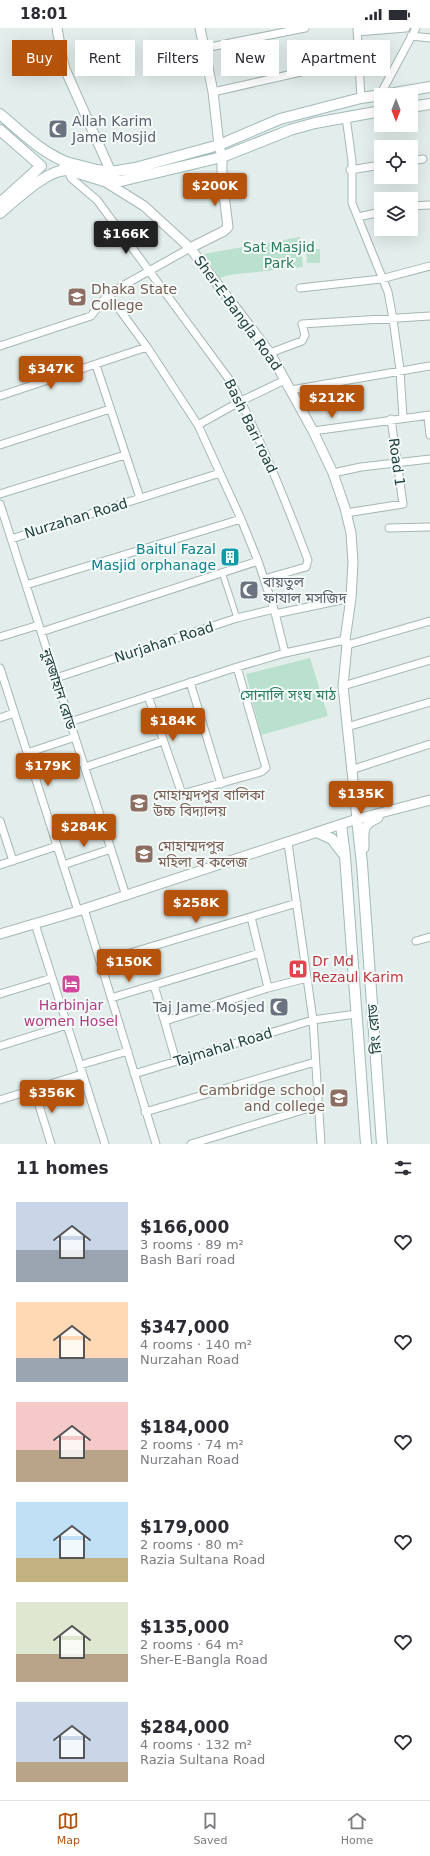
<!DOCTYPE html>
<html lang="en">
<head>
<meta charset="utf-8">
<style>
  body { margin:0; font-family:"DejaVu Sans","Noto Sans Bengali",sans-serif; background:#f7f7f7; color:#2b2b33; height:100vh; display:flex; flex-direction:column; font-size:15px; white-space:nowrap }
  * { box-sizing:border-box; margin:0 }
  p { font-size:13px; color:#7c7c81 }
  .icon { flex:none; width:22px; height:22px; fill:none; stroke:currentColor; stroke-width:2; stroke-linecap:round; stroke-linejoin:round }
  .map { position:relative; height:1116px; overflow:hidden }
  .sheet { display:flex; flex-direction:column; background:#fff; flex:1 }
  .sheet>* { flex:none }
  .guide { position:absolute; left:12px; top:12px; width:406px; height:36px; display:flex; gap:8px }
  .needle { width:26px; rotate:180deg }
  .tools { position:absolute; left:374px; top:60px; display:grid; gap:8px }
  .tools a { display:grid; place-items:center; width:44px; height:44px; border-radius:0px; background:#fff; box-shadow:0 4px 16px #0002; font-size:20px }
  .price { position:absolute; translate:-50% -34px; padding:0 9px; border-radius:4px; background:#b45309; color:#fff; font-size:13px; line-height:26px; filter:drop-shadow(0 1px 2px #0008) }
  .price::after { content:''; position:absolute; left:50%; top:24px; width:12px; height:9px; margin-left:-6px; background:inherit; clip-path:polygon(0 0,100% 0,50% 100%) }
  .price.active { background:#222; color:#fff }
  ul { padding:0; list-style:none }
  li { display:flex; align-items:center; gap:12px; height:100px; padding:0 16px }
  li span { display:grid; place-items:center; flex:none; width:112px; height:80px; border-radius:0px; color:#555 }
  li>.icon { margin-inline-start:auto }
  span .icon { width:48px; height:48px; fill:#fffc; stroke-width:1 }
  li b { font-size:17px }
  h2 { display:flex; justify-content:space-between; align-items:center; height:48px; padding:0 16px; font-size:17px }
  .pill { padding:0 14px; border-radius:0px; background:#fff; box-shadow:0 4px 16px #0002; font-size:14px; line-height:36px }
  .pill.active { background:#b45309; color:#fff }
  .status { display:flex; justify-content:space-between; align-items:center; height:28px; padding:0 20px; background:#fff; direction:ltr }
  .status svg { height:11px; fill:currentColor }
  .tabs { display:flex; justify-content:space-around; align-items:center; height:56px; border-top:1px solid #e1e1e2; background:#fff; font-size:11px; color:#7c7c81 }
  .tabs a { display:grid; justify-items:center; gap:2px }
  .tabs .active { color:#b45309 }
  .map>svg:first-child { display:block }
</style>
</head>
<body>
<div class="status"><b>18:01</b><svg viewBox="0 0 49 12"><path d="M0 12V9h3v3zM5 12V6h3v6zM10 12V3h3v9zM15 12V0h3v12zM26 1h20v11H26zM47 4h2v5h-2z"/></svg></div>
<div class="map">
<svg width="430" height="1116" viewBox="0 0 430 1116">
  <rect width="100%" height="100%" fill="#e3eeec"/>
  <path fill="#bae1ce" d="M300 209 303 239 229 247 220 250 203 226Z
    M306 221H320V235H307Z
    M310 630 328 688 261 707 246 646Z"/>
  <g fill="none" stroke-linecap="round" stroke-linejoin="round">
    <g stroke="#a5b7b5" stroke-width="7">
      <path id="pedestrian" d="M222 544 237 590"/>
    </g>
    <g stroke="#a5b7b5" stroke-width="9">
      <path id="minor" d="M357 0 361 70
        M357 4 406 0
        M411 8 430 10
        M205 20 305 0
        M213 64 359 31
        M380 67 416 0
        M346 89 352 133V175L388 264 393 291 400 342 403 390
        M411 133 423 131
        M68 142 71 150 97 172 231 354C261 411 285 471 308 532L306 539 264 551
        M350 142 381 137
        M411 178 430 177
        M358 189 381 184
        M300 260 381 251 430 238
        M108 266 147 319 198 397 241 491 258 533 274 581 285 625
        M0 318 91 288 108 266 190 220
        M270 325 302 313 305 307 302 296 430 288
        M96 337 140 470
        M291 362 430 338
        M0 368 147 319
        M428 388 430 407
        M198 397 241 373 285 352
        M313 403 430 387
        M0 417 110 381
        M333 445 361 439 430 431
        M0 466 125 427
        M0 476 126 868
        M346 485 403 476 391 391
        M389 500 430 499
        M11 511 220 445
        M26 557 241 491
        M275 586 351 570
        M41 604 258 533
        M0 609 39 597
        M347 617 430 593
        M0 640 78 883
        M56 650 237 590 274 581
        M190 654 221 756
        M343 658 430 632
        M148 668 182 766 261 744 266 740 237 639
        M0 690 14 685
        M70 694 237 639 285 625 345 612
        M347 699 430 674
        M27 725 75 709
        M85 739 163 713
        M351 742 430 716
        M0 793 13 833
        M288 815 313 992 321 1116
        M0 837 57 818
        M63 837 111 821
        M84 881 156 1116
        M251 889 268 960
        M35 896 105 1116
        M416 913 430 909
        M100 934 297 875
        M154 957 176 1033
        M0 966 52 950
        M111 970 260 925
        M165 993 268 960 307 950
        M0 1018 67 997
        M80 1037 128 1023
        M134 1046 313 992 356 986
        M34 1061 51 1116
        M0 1072 82 1046
        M145 1084 315 1034
        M191 1116 319 1077"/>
    </g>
    <g stroke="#a5b7b5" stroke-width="11">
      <path id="tertiary" d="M57 0 62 29 65 41 111 144
        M104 153 144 178 190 220 270 325 313 403 333 445 345 480 351 505 353 534 351 570 345 612 347 617 343 658 357 791
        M190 220 224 203 228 199 222 151V129L219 117 213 64 200 0
        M364 820C364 804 361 797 378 790
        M0 906 78 883 357 791 430 772"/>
    </g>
    <g stroke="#a0bbb8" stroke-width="12">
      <path id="secondary" d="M383 67 430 59
        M411 79 430 76
        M0 86C21 104 40 123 66 134L64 139
        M0 102 41 138 0 175
        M66 134 97 142 111 144 135 140 219 117 280 91 361 70 381 67
        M0 185C16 172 47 141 68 142L104 153H121L222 129 290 102 315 95 381 83
        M357 791 362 836 382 1116
        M341 797 345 828 366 1116
        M319 805 332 811 345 828"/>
    </g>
    <use href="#pedestrian" stroke="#fff" stroke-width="5"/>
    <use href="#minor" stroke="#fff" stroke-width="7"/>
    <use href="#tertiary" stroke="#fff" stroke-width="9"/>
    <use href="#secondary" stroke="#fff" stroke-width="10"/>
  </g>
  <defs>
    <g id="mosque-square" transform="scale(1)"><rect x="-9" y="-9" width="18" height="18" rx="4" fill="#6b7280" stroke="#f4faf8"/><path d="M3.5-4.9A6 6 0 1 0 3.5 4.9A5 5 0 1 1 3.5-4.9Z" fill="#fff"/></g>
    <g id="university-square" transform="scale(1)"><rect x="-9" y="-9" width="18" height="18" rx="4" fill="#8d6e63" stroke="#f4faf8"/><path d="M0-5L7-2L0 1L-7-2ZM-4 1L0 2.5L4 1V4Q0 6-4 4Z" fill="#fff"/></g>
    <g id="building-square" transform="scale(1)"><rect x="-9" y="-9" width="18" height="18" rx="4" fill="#0f9aa8" stroke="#f4faf8"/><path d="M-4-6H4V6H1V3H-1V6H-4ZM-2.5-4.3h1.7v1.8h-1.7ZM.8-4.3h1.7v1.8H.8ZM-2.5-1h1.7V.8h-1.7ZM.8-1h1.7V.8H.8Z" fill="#fff"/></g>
    <g id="school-square" transform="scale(1)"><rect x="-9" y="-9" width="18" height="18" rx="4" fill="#8d6e63" stroke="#f4faf8"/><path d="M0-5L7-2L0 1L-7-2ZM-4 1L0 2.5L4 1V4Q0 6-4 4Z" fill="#fff"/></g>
    <g id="hospital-square" transform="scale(1)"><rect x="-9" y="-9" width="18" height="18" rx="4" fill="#e0444e" stroke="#f4faf8"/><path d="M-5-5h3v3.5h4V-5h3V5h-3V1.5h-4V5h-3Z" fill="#fff"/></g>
    <g id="hotel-square" transform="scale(1)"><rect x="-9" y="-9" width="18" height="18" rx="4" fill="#d1479c" stroke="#f4faf8"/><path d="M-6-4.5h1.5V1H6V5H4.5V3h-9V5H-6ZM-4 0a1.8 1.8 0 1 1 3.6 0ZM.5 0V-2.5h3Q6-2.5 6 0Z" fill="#fff"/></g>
  </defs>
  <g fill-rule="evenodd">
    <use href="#mosque-square" x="58" y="101"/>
    <use href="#university-square" x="77" y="269"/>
    <use href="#building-square" x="230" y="529"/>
    <use href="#mosque-square" x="249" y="562"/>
    <use href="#school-square" x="139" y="775"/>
    <use href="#university-square" x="144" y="826"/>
    <use href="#hospital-square" x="298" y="941"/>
    <use href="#hotel-square" x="71" y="956"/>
    <use href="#mosque-square" x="279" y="979"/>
    <use href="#school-square" x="339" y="1070"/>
  </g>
  <g text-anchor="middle" stroke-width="4" stroke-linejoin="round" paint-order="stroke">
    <g font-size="14" fill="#5b616d" stroke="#f4faf8" text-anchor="start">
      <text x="72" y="98">Allah Karim<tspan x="72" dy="16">Jame Mosjid</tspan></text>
      <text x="263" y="559">বায়তুল<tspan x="263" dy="16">ফাযাল মসজিদ</tspan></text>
      <text x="265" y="984" text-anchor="end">Taj Jame Mosjed</text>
    </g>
    <g font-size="14" fill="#277c5d" stroke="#f4faf8">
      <text x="279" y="224">Sat Masjid<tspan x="279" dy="16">Park</tspan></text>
      <text x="288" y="672">সোনালি সংঘ মাঠ</text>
    </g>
    <g font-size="14" fill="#785e54" stroke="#f4faf8" text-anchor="start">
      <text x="91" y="266">Dhaka State<tspan x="91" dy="16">College</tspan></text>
      <text x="153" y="772">মোহাম্মদপুর বালিকা<tspan x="153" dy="16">উচ্চ বিদ্যালয়</tspan></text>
      <text x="158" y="823">মোহাম্মদপুর<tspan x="158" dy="16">মহিলা ব কলেজ</tspan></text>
      <text x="325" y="1067" text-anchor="end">Cambridge school<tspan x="325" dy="16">and college</tspan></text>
    </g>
    <g font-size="14" fill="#204140" stroke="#f4faf8">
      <text transform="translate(238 285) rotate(54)" y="5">Sher-E-Bangla Road</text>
      <text transform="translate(251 398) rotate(64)" y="5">Bash Bari road</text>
      <text transform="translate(397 434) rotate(82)" y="5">Road 1</text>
      <text transform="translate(76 490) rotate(-17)" y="5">Nurzahan Road</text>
      <text transform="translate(164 614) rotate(-18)" y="5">Nurjahan Road</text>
      <text transform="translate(59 661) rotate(72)" y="5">নুরজাহান রোড</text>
      <text transform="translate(374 1001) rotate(-95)" y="5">রিং রোড</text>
      <text transform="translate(223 1019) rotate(-17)" y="5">Tajmahal Road</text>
    </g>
    <g font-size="14" fill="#0d838f" stroke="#f4faf8" text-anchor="end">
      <text x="216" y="526">Baitul Fazal<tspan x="216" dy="16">Masjid orphanage</tspan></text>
    </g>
    <g font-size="14" fill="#be3a42" stroke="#f4faf8" text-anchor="start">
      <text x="312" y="938">Dr Md<tspan x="312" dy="16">Rezaul Karim</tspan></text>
    </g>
    <g font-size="14" fill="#b23c85" stroke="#f4faf8">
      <text x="71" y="982">Harbinjar<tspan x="71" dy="16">women Hosel</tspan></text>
    </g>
  </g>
</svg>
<div class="tools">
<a><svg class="needle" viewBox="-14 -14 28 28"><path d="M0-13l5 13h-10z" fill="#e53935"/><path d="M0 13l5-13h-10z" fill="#7c7c81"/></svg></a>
<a><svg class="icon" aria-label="locate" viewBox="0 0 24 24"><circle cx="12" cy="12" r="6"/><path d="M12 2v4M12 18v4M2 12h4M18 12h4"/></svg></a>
<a><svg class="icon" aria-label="layers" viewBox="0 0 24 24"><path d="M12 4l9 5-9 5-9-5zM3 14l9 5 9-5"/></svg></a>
</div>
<b class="price" style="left:215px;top:179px">$200K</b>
<b class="price active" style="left:126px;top:227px">$166K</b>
<b class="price" style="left:51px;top:362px">$347K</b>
<b class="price" style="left:332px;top:391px">$212K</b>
<b class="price" style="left:173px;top:714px">$184K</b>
<b class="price" style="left:48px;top:759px">$179K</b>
<b class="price" style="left:361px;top:787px">$135K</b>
<b class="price" style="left:84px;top:820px">$284K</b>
<b class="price" style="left:196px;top:896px">$258K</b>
<b class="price" style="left:129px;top:955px">$150K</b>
<b class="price" style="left:52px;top:1086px">$356K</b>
<div class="guide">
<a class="pill active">Buy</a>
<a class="pill">Rent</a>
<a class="pill">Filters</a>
<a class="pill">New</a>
<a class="pill">Apartment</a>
</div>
</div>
<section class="sheet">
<h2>11 homes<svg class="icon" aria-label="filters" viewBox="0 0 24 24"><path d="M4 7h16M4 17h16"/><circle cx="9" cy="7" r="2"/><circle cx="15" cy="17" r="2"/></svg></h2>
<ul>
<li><span style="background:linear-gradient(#c9d6e8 60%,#9aa5b1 0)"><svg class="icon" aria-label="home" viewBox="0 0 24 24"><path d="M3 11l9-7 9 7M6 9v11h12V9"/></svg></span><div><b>$166,000</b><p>3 rooms · 89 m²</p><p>Bash Bari road</p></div><svg class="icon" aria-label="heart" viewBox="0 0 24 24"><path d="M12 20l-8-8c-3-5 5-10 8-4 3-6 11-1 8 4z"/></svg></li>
<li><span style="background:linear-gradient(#ffd9b3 70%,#9aa5b1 0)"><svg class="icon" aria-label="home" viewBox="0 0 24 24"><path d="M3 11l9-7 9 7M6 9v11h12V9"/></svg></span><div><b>$347,000</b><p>4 rooms · 140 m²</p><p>Nurzahan Road</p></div><svg class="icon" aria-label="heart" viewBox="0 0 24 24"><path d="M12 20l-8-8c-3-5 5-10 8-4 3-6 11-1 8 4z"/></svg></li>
<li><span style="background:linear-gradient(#f6c9c9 60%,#b9a48a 0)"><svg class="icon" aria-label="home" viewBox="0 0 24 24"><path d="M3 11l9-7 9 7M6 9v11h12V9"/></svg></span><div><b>$184,000</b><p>2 rooms · 74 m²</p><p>Nurzahan Road</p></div><svg class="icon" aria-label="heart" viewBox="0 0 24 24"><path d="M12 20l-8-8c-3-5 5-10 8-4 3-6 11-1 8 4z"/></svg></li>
<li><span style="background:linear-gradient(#bfe0f5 70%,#c2b280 0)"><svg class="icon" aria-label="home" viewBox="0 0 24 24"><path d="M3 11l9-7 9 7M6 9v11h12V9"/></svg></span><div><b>$179,000</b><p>2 rooms · 80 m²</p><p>Razia Sultana Road</p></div><svg class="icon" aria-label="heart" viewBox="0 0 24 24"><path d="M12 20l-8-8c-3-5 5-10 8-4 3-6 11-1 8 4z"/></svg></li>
<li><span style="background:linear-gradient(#dfe7d0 65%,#b9a48a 0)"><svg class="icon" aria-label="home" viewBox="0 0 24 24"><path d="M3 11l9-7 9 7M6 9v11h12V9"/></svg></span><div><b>$135,000</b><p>2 rooms · 64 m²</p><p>Sher-E-Bangla Road</p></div><svg class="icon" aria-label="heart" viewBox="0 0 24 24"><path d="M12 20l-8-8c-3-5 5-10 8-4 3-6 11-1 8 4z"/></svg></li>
<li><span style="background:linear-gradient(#c9d6e8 75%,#b9a48a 0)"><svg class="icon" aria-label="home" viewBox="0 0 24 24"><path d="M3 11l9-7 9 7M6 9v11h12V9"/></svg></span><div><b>$284,000</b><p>4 rooms · 132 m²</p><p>Razia Sultana Road</p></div><svg class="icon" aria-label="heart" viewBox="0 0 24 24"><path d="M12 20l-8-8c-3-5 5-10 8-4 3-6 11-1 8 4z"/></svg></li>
</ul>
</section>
<nav class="tabs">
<a class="active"><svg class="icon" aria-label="map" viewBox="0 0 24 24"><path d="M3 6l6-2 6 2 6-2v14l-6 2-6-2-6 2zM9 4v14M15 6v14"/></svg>Map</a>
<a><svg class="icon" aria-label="saved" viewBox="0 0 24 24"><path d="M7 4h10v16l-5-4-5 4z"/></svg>Saved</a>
<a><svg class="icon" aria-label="home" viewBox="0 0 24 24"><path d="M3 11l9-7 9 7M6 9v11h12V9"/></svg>Home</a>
</nav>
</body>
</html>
